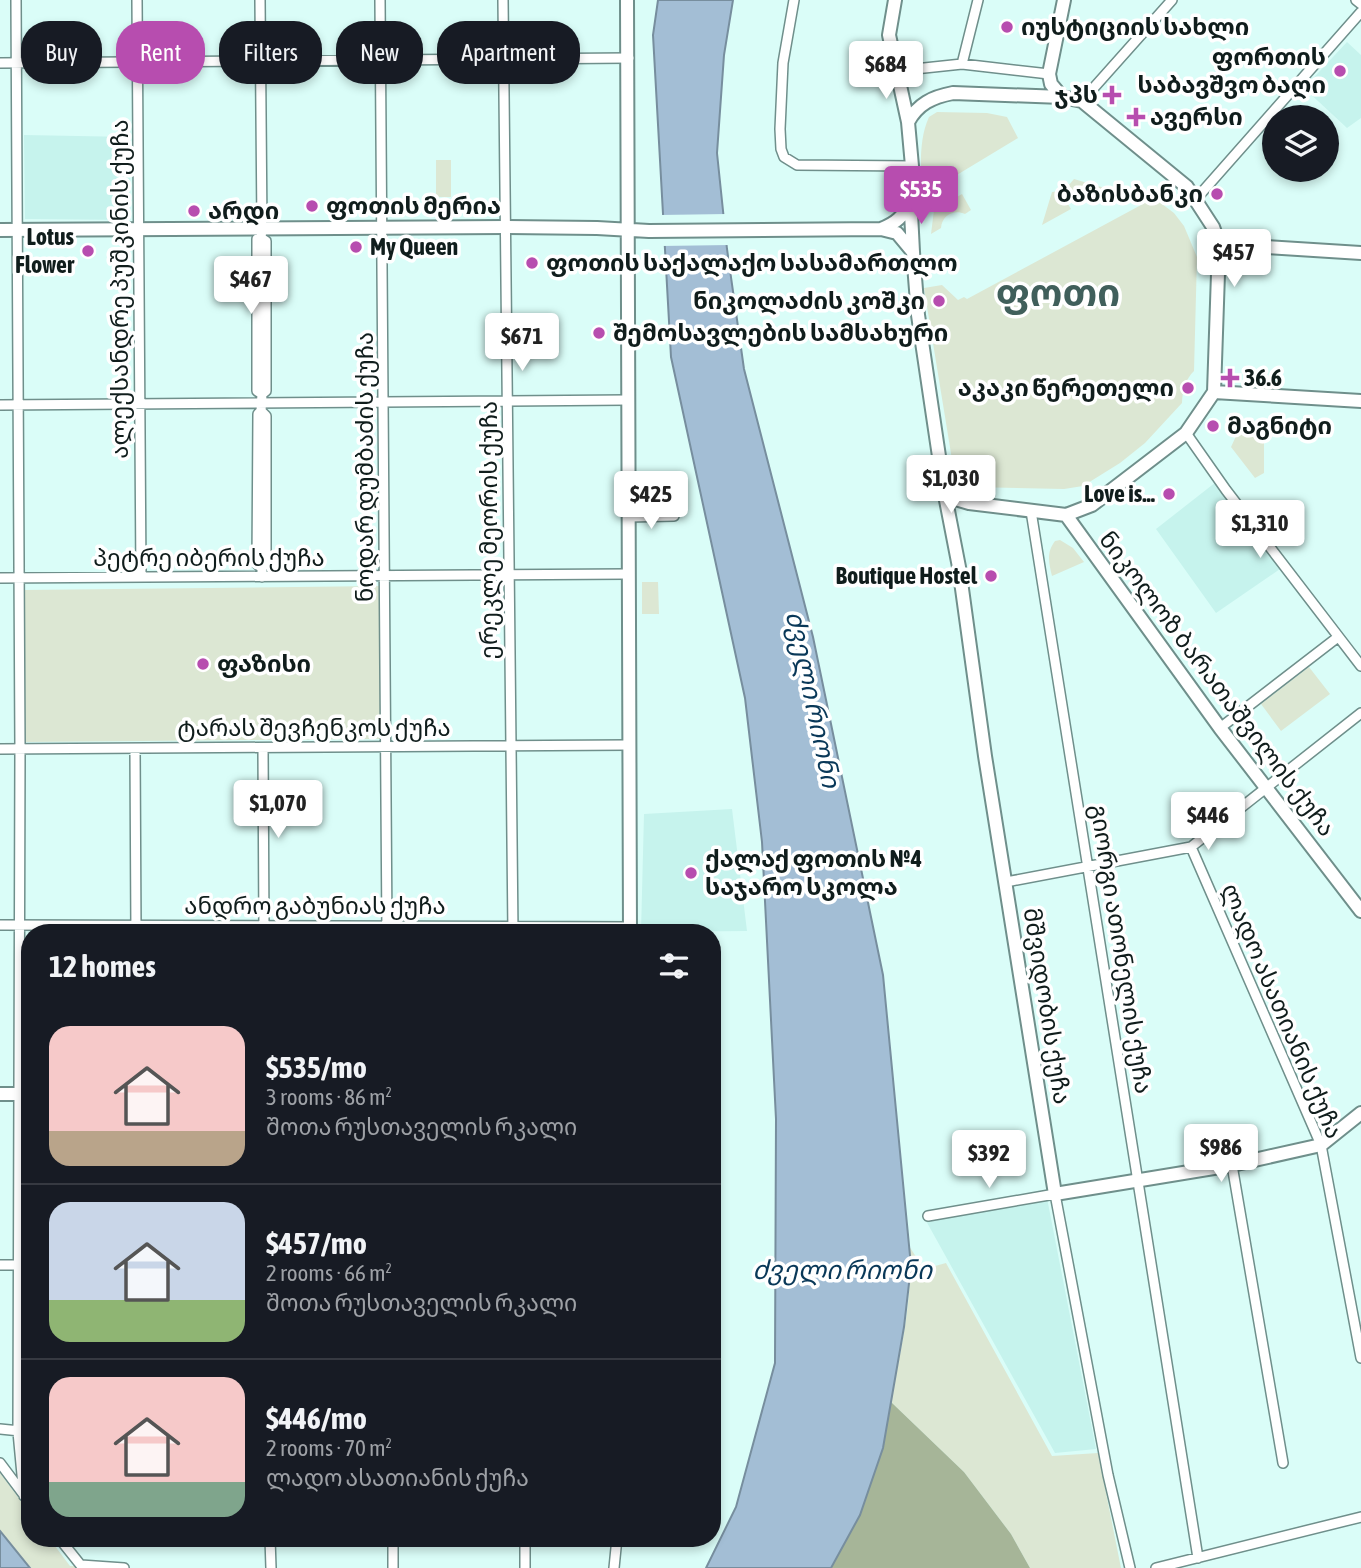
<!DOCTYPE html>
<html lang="en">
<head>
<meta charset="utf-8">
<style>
  body { margin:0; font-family:"Asap Condensed","Noto Sans Georgian",sans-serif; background:#20242c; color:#f1f3f6; height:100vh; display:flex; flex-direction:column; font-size:26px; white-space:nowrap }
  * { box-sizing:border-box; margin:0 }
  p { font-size:23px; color:#9ea1a6 }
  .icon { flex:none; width:38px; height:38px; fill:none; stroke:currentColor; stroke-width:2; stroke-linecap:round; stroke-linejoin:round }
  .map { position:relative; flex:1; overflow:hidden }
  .sheet { position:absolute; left:21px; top:924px; width:700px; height:623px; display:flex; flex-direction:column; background:#171b24; border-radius:28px; box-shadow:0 4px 10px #0003 }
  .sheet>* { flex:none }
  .top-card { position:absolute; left:21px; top:21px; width:700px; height:63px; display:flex; gap:14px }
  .controls { position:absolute; left:1262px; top:105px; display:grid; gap:14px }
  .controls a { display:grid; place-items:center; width:77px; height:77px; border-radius:50%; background:#171b24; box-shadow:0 4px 10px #0003; font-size:35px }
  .price { position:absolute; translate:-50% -60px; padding:0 16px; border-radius:7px; background:#fff; color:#222; font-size:23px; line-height:46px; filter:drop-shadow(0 2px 4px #0008) }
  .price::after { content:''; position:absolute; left:50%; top:42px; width:21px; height:16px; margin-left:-10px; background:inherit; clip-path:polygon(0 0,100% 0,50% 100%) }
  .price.on { background:#b74daf; color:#fff }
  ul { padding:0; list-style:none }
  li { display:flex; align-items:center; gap:21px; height:175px; padding:0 28px }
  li+li { border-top:2px solid #363941 }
  li span { display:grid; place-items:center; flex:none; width:196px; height:140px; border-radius:21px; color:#555 }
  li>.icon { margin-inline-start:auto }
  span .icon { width:84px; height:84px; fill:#fffc; stroke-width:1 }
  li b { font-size:30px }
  h2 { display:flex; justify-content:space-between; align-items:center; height:84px; padding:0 28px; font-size:30px }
  .chip { padding:0 24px; border-radius:28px; background:#171b24; box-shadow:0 4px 10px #0003; font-size:24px; line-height:63px }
  .chip.on { background:#b74daf; color:#fff }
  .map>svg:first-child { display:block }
</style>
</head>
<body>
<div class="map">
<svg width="1361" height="1568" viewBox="0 0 1361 1568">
  <rect width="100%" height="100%" fill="#dafdf8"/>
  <path fill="#c6f3ed" d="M1347 42 1361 55V118L1347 128 1304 88Z
    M24 135 131 137 129 220 25 219Z
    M1216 482 1280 569 1216 613 1156 529Z
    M732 809 747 931 641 932 644 814Z
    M1047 1198 1096 1449 1055 1453 925 1219Z"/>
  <path fill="#dce7d3" d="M937 112 987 113 1007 117 1018 138 922 196C921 171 918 141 929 117Z
    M436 160H451V197H436Z
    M1074 179 1108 189 1079 205 1068 186Z
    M1060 191 1071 209 1042 225 1052 192Z
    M962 194 971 210 965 214C953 209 942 216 941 228L931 234 934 210Z
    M1154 198 1174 213 1184 226 1197 257 1194 371C1186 378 1182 392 1182 403L1145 443 1120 463 1083 486 1064 489 969 487 959 484 955 478 924 288 942 285 958 300 964 297 967 299Z
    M1237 434H1264V473L1255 478 1231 447Z
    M1060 540 1073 548 1084 562 1052 576C1049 563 1046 553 1055 541Z
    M642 582H658L659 614H642Z
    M381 586 382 739 24 742 23 590Z
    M1309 667 1330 694 1281 731 1261 704Z
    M909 1246 924 1269 946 1263 1052 1456 1098 1453 1121 1568H1030L1011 1534 964 1472 891 1402C900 1351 914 1298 909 1246Z
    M0 1473 30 1513V1538H49L70 1566 124 1568H30L0 1531Z"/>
  <path fill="#a6b598" d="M891 1402 964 1472 1011 1534 1030 1568H831L860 1515 883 1448Z"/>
  <path fill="#a3bed5" stroke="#778e9e" stroke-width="2" d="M658 0H733L724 55 717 153 727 249 744 369 813 637 883 975 911 1266 904 1327 883 1448 860 1515 831 1568H706L736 1507 775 1363 776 1119 762 842 745 698 671 357 653 35Z
    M0 1531 30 1568H0Z"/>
  <path fill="#dafdf8" d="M727 214 730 245 661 246 660 215Z"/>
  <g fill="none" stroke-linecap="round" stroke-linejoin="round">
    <g stroke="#6f8f8b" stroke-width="12">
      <path id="street" d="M16 0 20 749 18 1432 24 1496
        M137 0 141 577
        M260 0 262 228 261 238 257 239V391L262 394 261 411 258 414 257 564 262 568V577
        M380 0 387 933
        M503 0 513 933
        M794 0 783 63 780 129 781 149 784 157 797 165 912 166
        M1356 0 1361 4
        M0 63 629 58
        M962 64 978 0
        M896 71 962 64 1049 74
        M1082 101 1172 0
        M1196 199 1361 12
        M261 238 266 241V391L262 394
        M0 405 627 400
        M261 411 266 416V563L262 568
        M1186 433 1226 490 1361 666
        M1031 511 1198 1558
        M628 517 674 516
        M0 578 628 574
        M1220 728 1338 637
        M263 748 264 933
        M0 749 628 745
        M135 749 136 933
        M1191 847 1321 1145 1361 1358
        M1006 882 1191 847 1361 713
        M0 925 630 927
        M1232 1165 1283 1463
        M928 1216 1055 1194 1108 1475 1130 1568
        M0 1265H30
        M0 1429 30 1432
        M0 1463 30 1503
        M59 1538 83 1568
        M270 1538 271 1568
        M525 1538V1568
        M81 1565 124 1568
        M393 1568V1538
        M614 1568 617 1538
        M1156 1568 1361 1517"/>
    </g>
    <g stroke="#6f8f8b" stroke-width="16">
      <path id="secondary" d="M627 0 630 933
        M895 0 889 35 908 122 912 166 910 193 913 252 918 315 944 490 952 498 969 503 1066 515 1092 505 1186 433 1214 392 1219 244 1213 227 1187 187 1082 101 1062 97 953 93C932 97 918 104 908 122
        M1062 97 1051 84 1049 74 1064 0
        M881 229C896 223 903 217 910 202
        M0 230 506 227 597 228 649 231 881 229 897 233 912 251
        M1219 244 1361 253
        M1214 392 1361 401
        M944 490 959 567 985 756 1055 1194 1232 1165 1321 1145 1361 1113
        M1066 515 1220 728 1361 911
        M0 1094H30"/>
    </g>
    <use href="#street" stroke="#fff" stroke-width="9"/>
    <use href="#secondary" stroke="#fff" stroke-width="12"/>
  </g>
  <g fill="#b74daf" stroke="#fff" stroke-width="2.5">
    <circle cx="1007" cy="27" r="7"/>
    <circle cx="1340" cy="71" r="7"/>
    <path d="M1108.5 84.5h7v7h7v7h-7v7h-7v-7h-7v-7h7z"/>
    <path d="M1132.5 106.5h7v7h7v7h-7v7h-7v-7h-7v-7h7z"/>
    <circle cx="1217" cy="194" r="7"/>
    <circle cx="312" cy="206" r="7"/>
    <circle cx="194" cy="211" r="7"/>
    <circle cx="356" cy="247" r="7"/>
    <circle cx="88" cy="251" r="7"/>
    <circle cx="532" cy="263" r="7"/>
    <circle cx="939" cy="301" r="7"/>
    <circle cx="599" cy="333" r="7"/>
    <path d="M1226.5 367.5h7v7h7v7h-7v7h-7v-7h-7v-7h7z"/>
    <circle cx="1188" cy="388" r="7"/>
    <circle cx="1213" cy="426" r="7"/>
    <circle cx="1169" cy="494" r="7"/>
    <circle cx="991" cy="576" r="7"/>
    <circle cx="203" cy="664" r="7"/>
    <circle cx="691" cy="873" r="7"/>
  </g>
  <g text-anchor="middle" stroke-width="7" stroke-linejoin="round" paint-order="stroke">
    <g font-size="24" font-weight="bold" fill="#101d1c" stroke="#fff" text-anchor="start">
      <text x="1021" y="35">იუსტიციის სახლი</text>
      <text x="1326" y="65" text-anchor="end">ფორთის<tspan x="1326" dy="28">საბავშვო ბაღი</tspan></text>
      <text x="1098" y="103" text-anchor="end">ჯპს</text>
      <text x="1150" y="125">ავერსი</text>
      <text x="1203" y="202" text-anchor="end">ბაზისბანკი</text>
      <text x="326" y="214">ფოთის მერია</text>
      <text x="208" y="219">არდი</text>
      <text x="74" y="245" text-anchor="end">Lotus<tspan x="74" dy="28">Flower</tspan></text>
      <text x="370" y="255">My Queen</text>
      <text x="546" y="271">ფოთის საქალაქო სასამართლო</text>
      <text x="925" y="309" text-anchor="end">ნიკოლაძის კოშკი</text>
      <text x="613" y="341">შემოსავლების სამსახური</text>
      <text x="1244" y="386">36.6</text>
      <text x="1174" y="396" text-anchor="end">აკაკი წერეთელი</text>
      <text x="1227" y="434">მაგნიტი</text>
      <text x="1155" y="502" text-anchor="end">Love is...</text>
      <text x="977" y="584" text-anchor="end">Boutique Hostel</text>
      <text x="217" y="672">ფაზისი</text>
      <text x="705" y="867">ქალაქ ფოთის №4<tspan x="705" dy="28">საჯარო სკოლა</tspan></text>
    </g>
    <g font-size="24" fill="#101d1c" stroke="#fff">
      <text transform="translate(120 289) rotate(-90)" y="8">ალექსანდრე პუშკინის ქუჩა</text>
      <text transform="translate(365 467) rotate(-90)" y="8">ნოდარ დუმბაძის ქუჩა</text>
      <text transform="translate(489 530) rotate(-90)" y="8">ერეკლე მეორის ქუჩა</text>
      <text x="209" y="566">პეტრე იბერის ქუჩა</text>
      <text transform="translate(1217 684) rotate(53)" y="8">ნიკოლოზ ბარათაშვილის ქუჩა</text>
      <text x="314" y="736">ტარას შევჩენკოს ქუჩა</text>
      <text x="315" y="914">ანდრო გაბუნიას ქუჩა</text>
      <text transform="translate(1121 949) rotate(81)" y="8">გიორგი ათონელის ქუჩა</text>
      <text transform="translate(1047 1006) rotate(81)" y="8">მშვიდობის ქუჩა</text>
      <text transform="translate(1282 1011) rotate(67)" y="8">ლადო ასათიანის ქუჩა</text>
    </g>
    <g font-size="26" font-style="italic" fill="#093858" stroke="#fff">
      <text transform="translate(813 699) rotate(78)" y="9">ძველი რიონი</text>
      <text x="842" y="1279">ძველი რიონი</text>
    </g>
    <g font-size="38" font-weight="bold" fill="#405f5b" stroke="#fff">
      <text x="1058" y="306">ფოთი</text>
    </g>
  </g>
</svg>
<div class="controls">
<a><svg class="icon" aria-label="layers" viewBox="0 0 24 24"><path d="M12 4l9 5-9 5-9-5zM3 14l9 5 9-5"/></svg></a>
</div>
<b class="price" style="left:886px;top:101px">$684</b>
<b class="price on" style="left:921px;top:226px">$535</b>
<b class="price" style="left:1234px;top:289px">$457</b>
<b class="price" style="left:251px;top:316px">$467</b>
<b class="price" style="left:522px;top:373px">$671</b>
<b class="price" style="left:951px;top:515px">$1,030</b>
<b class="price" style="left:651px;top:531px">$425</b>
<b class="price" style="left:1260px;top:560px">$1,310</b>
<b class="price" style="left:278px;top:840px">$1,070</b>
<b class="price" style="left:1208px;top:852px">$446</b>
<b class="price" style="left:1221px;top:1184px">$986</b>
<b class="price" style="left:989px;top:1190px">$392</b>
<div class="top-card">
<a class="chip">Buy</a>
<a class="chip on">Rent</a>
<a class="chip">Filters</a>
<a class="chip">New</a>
<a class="chip">Apartment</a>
</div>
<section class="sheet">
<h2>12 homes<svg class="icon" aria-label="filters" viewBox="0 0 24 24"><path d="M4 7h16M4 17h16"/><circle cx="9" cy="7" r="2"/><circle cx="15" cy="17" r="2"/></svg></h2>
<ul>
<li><span style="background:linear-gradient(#f6c9c9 75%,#b9a48a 0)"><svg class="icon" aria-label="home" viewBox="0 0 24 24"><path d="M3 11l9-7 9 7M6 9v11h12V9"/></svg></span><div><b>$535/mo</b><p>3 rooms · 86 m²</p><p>შოთა რუსთაველის რკალი</p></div></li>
<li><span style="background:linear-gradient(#c9d6e8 70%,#8fb573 0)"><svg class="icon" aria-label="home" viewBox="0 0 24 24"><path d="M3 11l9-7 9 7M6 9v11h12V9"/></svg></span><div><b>$457/mo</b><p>2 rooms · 66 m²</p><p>შოთა რუსთაველის რკალი</p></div></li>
<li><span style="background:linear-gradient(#f6c9c9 75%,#7fa58c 0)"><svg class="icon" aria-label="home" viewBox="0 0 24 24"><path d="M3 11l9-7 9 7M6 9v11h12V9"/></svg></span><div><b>$446/mo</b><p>2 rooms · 70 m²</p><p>ლადო ასათიანის ქუჩა</p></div></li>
</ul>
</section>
</div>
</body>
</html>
